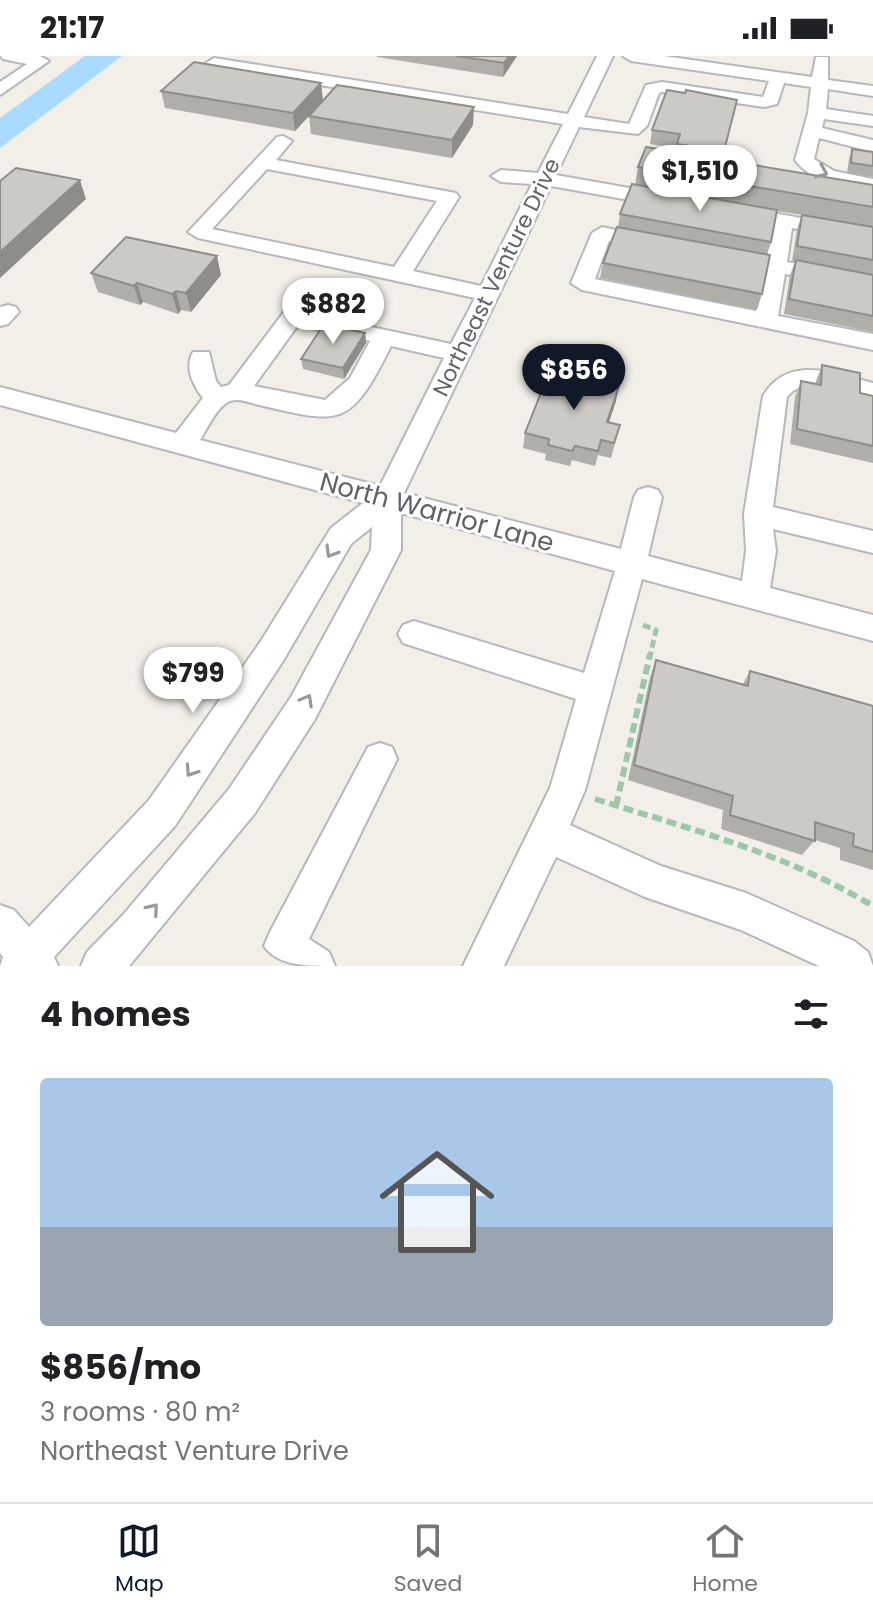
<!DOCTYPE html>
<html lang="en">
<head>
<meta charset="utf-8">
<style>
  body { margin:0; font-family:Poppins,sans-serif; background:#f6f6f6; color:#202124; height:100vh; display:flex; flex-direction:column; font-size:30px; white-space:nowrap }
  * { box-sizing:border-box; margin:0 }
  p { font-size:26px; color:#757577 }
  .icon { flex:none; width:44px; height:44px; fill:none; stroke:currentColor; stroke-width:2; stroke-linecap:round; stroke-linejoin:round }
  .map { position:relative; height:910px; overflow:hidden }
  .panel { display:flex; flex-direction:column; background:#fff; flex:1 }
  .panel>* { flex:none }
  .price { position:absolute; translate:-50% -68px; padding:0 18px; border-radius:28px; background:#fff; color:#222; font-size:26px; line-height:52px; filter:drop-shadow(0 2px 4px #0008) }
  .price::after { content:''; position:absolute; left:50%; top:48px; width:24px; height:18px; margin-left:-12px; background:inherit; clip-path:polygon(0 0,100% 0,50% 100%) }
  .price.selected { background:#111827; color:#fff }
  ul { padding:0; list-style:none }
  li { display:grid; align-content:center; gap:16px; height:424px; padding:0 40px }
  li span { display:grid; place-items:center; height:248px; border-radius:8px; color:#555 }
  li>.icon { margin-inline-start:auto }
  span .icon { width:144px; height:144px; fill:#fffc; stroke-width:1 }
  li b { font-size:34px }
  h2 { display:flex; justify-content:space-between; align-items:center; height:96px; padding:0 40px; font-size:34px }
  .status { display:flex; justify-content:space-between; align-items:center; height:56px; padding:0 40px; background:#fff; direction:ltr }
  .status svg { height:22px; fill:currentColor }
  .dock { display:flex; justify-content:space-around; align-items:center; height:112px; border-top:2px solid #e0e0e0; background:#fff; font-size:22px; color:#757577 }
  .dock a { display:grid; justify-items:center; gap:4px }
  .dock .selected { color:#111827 }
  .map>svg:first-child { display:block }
</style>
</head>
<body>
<div class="status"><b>21:17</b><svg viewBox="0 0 49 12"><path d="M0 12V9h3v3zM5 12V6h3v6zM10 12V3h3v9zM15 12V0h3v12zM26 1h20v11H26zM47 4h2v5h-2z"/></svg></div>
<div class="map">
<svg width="873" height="910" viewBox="0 0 873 910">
  <rect width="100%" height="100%" fill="#f1efe8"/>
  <path fill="#aadaff" d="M85 0H122L0 92V62Z"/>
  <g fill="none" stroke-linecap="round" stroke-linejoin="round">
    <g stroke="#b5b8bc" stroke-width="4">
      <path id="minor" d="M1 0H40L49 5 0 39V26L27 8 3 3Z
        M597 0H613L584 61 629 68 646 29 662 26 763 41 769 25 631 5 623 0H664L812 21 816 1H828V24L873 30V40L828 33 826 53 873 60V70L824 63 822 72 873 84V96L819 82 814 103 834 115 873 123V135C845 130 813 128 795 104L808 57 811 31 784 27 777 48 764 51 662 36 659 37 647 70 638 78 579 71 556 119 663 138 673 144 663 150 551 130 404 437 621 493 634 441 638 434 648 431 658 434 662 441 648 500 742 525 746 495 744 458 763 340C788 298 834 317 873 327V343C850 338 804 317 787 341L773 451 873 475V497L773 473 776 495 770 532 873 559V585L642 523 585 734 570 769 661 810 746 837 854 885 868 896 873 910H819L741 874 645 841 556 801 504 910H463L550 732 576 643 403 587 398 578 403 569 414 565 584 617 615 515 401 457V494L315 663 255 757 129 910H81L87 896 123 859 229 733 291 641 371 494 372 471 351 488 283 605 175 770 54 901 58 910H0L3 901 0 897V849L14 854 29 871 149 744 261 585 331 472 363 447 0 349V331L176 377 203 342C193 329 184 312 193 296H209L216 325 221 331 229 329 284 256 292 254 451 288 475 242 198 182 188 176 277 81 283 80 292 85 276 104 456 137 459 141 413 215 481 230 532 128 501 126 491 120 501 114 538 117 563 68 214 12 206 7 214 2 568 58ZM267 113 437 145 394 211 212 173ZM298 269 370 285 350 322 325 344 254 330ZM391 290 444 302 380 430 200 384C207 373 215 355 225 348 234 341 245 345 255 348 341 368 349 374 391 290Z
        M740 151 873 175V187L792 172 787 206 873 221V235L785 218 778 260 873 278V294L582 234 571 227 592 177 602 171 658 183 661 187 651 193 609 185 595 223 756 255 764 214 723 207 720 202 731 196 766 202 772 169 733 161 730 157 733 153Z
        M8 249 16 251 19 256 8 268 0 270V251Z
        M380 687 392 691 397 703 309 883 329 896 335 910C307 910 277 910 264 890L270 876 368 691Z"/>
    </g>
    <path stroke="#9cc7a9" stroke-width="5" stroke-dasharray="8 4" stroke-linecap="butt" d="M643 569 656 574 650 600"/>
    <path stroke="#9cc7a9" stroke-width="6" stroke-dasharray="10 5" stroke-linecap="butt" d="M595 743C690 773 787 798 873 850
      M616 750 650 598"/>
    <use href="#minor" fill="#fff" fill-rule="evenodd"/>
  </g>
  <path fill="#afaea9" d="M377 0H517L503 21 377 1Z
    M321 27 323 45 295 75 165 52 161 35Z
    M737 44 722 104 873 129V276L784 258 790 219 795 206 792 205 797 173 802 159 776 155 771 186 767 199 762 238 757 254 600 222 603 207 618 171 620 158 635 129 638 111 675 96 676 92 650 88 652 74Z
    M309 60 473 69 452 102 311 78Z
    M852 93 873 96V121L847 117 849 103Z
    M91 217 221 219 191 256 181 254 178 258 143 246 140 249 98 236Z
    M365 277 366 287 344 323 303 313 301 303Z
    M822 309 860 337 873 340V407L790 388 795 341 801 325 815 328Z
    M616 345 609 366 620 369 611 402 598 399 595 410 572 404 570 410 545 404 546 398 523 392 525 377Z
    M656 604 743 628 750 615 873 650V814L840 804V792L815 784 802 799 721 773 723 754 628 724 650 621Z"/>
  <path fill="#8f8d8a" d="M509 0H517L503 21 504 7Z
    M321 27 323 45 295 75 293 57Z
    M474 51 473 69 452 102V84Z
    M80 124 86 143 0 222V196Z
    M217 200 221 219 191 256 186 237Z
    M137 227 143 246 140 249 134 230Z
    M176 235 181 254 178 258 172 238Z
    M365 277 366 287 344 323 343 312Z
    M619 330 616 345 604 381 607 366Z"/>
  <path fill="#cccac5" stroke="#8f8d8a" stroke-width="2" d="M456 0H509L504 7Z
    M194 6 321 27 293 57 161 35Z
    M337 29 474 51 452 84 309 60Z
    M667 34 685 37 686 34 737 44 724 95 677 88 680 78 652 74Z
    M646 91 873 129V151L638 111Z
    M852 93 873 96V110L851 107Z
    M16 112 80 124 0 196V125Z
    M632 128 777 154 771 186 620 158Z
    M802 159 873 171V204L797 190Z
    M617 171 770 199 762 238 603 207Z
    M126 181 217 200 186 237 176 235 172 238 137 227 134 230 91 217Z
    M796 204 873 219V260L789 243Z
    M324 268 365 277 343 312 301 303Z
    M822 309 860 317V337L873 340V390L797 373 801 325 821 329Z
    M550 314 619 330 607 366 620 369 614 387 601 384 598 395 575 390 572 395 548 389 549 383 525 377Z
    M656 604 748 630 750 615 873 650V796L853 790 854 778 815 766V785L730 759 733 740 634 709Z"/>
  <defs><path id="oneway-chevron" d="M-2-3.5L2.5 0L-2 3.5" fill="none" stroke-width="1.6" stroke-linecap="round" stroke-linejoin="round" transform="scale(2)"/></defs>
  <g stroke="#979a9d">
    <use href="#oneway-chevron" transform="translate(822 116) rotate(23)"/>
    <use href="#oneway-chevron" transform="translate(331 496) rotate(121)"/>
    <use href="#oneway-chevron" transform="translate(307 644) rotate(-61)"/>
    <use href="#oneway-chevron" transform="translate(191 715) rotate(124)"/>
    <use href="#oneway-chevron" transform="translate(153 853) rotate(-50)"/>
  </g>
  <g text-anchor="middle" stroke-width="6" stroke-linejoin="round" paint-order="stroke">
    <g font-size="22" fill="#5f6368" stroke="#fff">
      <text transform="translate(496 221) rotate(-64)" y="8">Northeast Venture Drive</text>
    </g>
    <g font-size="26" fill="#5f6368" stroke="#fff">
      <text transform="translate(437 456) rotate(15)" y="9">North Warrior Lane</text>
    </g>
  </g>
</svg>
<b class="price" style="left:700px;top:157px">$1,510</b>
<b class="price" style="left:333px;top:290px">$882</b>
<b class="price selected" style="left:574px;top:356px">$856</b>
<b class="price" style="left:193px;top:659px">$799</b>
</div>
<section class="panel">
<h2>4 homes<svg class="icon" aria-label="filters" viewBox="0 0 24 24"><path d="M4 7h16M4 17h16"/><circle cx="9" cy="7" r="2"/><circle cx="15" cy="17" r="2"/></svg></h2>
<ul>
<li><span style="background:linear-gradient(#a9c7e8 60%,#9aa5b1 0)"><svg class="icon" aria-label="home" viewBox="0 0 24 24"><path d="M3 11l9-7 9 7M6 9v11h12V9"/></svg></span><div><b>$856/mo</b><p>3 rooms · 80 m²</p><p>Northeast Venture Drive</p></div></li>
</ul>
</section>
<nav class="dock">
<a class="selected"><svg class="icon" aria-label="map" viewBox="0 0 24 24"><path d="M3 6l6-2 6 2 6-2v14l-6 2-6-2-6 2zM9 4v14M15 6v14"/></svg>Map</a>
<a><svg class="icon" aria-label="saved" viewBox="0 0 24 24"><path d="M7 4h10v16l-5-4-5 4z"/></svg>Saved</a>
<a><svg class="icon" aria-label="home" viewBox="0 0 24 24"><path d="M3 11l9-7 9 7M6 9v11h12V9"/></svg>Home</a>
</nav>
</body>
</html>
